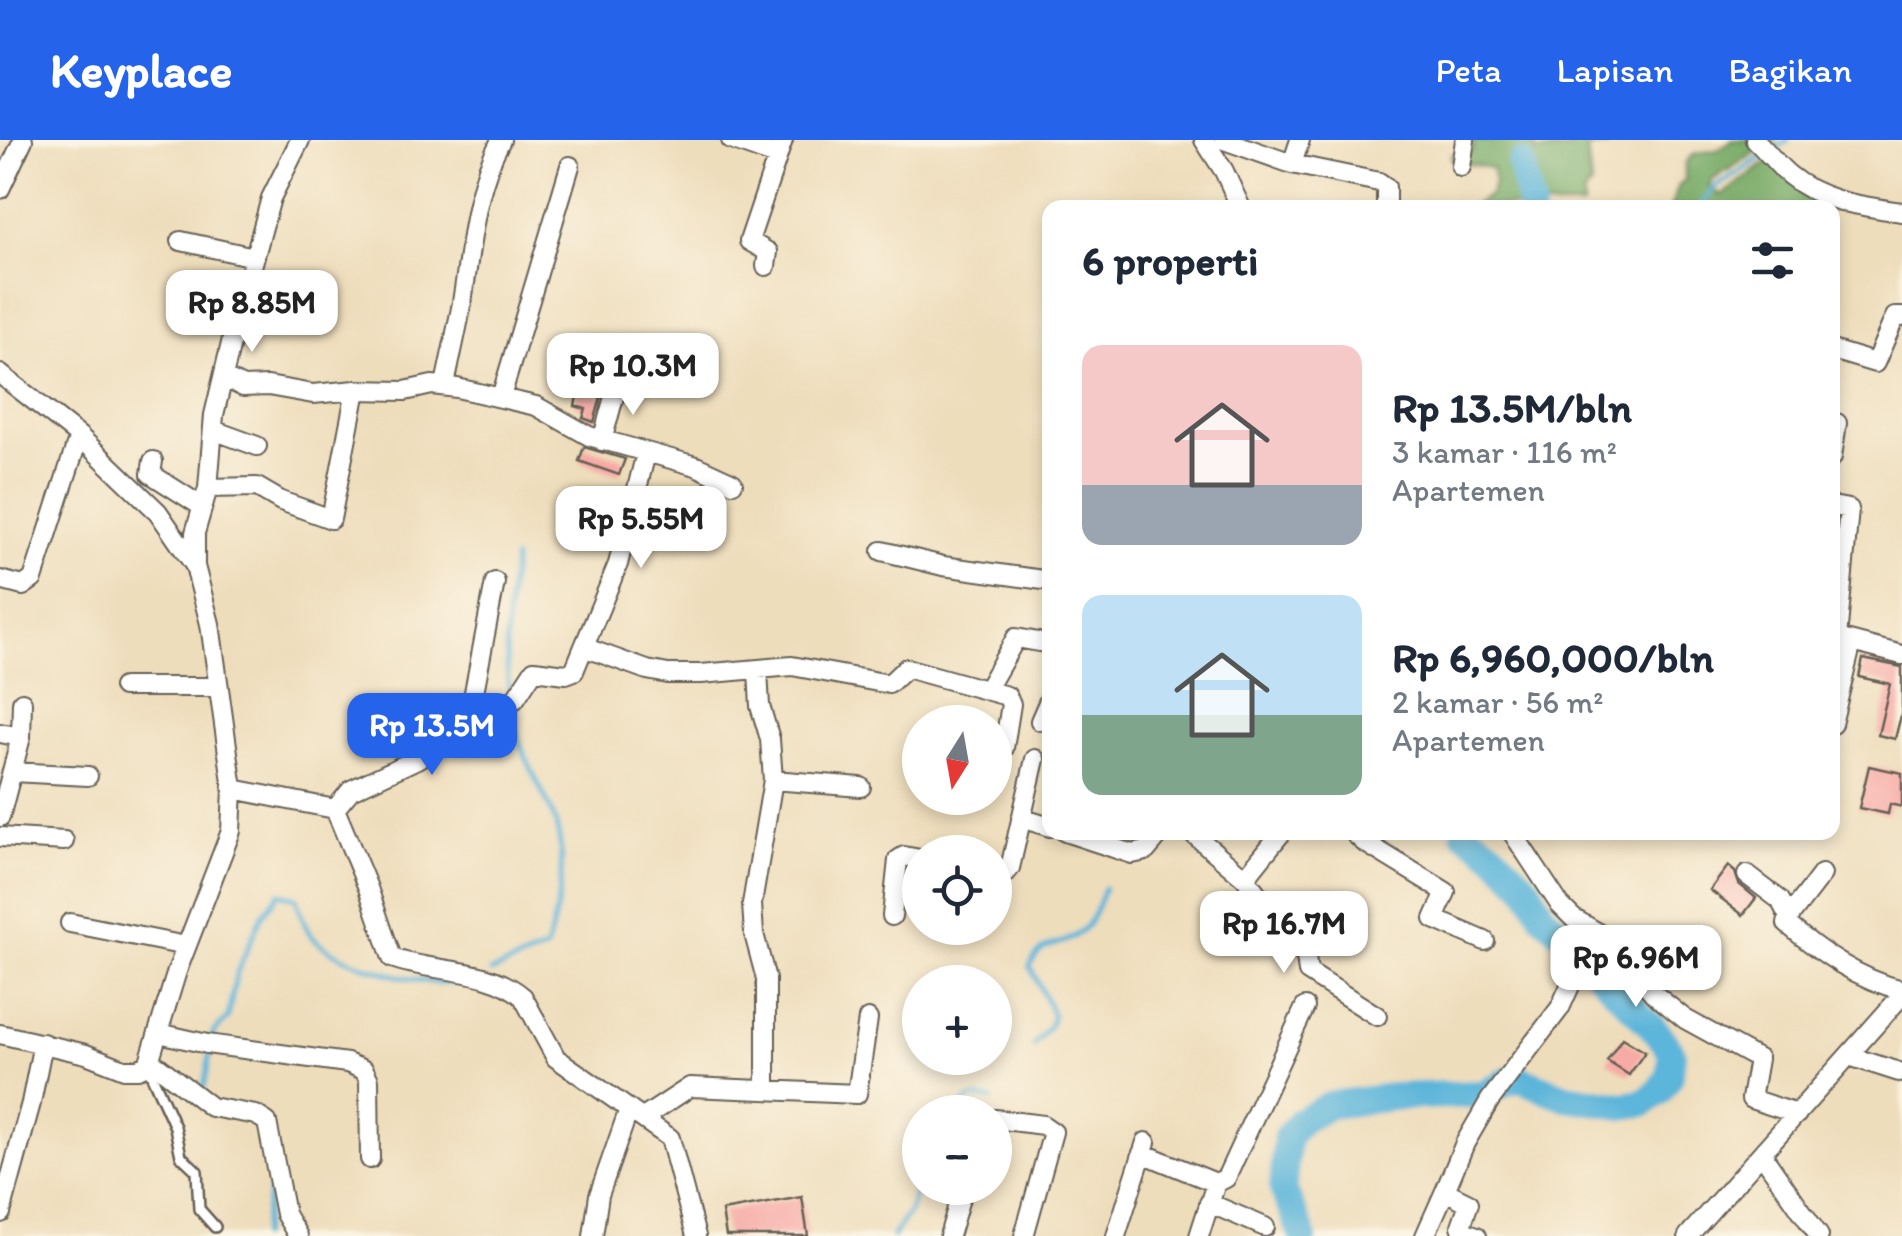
<!DOCTYPE html>
<html lang="id">
<head>
<meta charset="utf-8">
<style>
  body { margin:0; font-family:Itim,sans-serif; background:#f6f6f7; color:#1f2937; height:100vh; display:flex; flex-direction:column; font-size:38px; white-space:nowrap }
  * { box-sizing:border-box; margin:0 }
  p { font-size:32px; color:#747a83 }
  .icon { flex:none; width:55px; height:55px; fill:none; stroke:currentColor; stroke-width:2; stroke-linecap:round; stroke-linejoin:round }
  .map { position:relative; flex:1; overflow:hidden }
  .drawer { position:absolute; left:1042px; top:60px; width:798px; height:640px; display:flex; flex-direction:column; background:#fff; border-radius:20px; box-shadow:0 5px 15px #0003 }
  .drawer>* { flex:none }
  .needle { width:65px; rotate:191deg }
  .buttons { position:absolute; left:902px; top:565px; display:grid; gap:20px }
  .buttons a { display:grid; place-items:center; width:110px; height:110px; border-radius:50%; background:#fff; box-shadow:0 5px 15px #0003; font-size:50px }
  .price { position:absolute; translate:-50% -85px; padding:0 22px; border-radius:20px; background:#fff; color:#222; font-size:32px; line-height:65px; filter:drop-shadow(0 2px 5px #0008) }
  .price::after { content:''; position:absolute; left:50%; top:60px; width:30px; height:22px; margin-left:-15px; background:inherit; clip-path:polygon(0 0,100% 0,50% 100%) }
  .price.on { background:#2563eb; color:#fff }
  ul { padding:0; list-style:none }
  li { display:flex; align-items:center; gap:30px; height:250px; padding:0 40px }
  li span { display:grid; place-items:center; flex:none; width:280px; height:200px; border-radius:20px; color:#555 }
  li>.icon { margin-inline-start:auto }
  span .icon { width:120px; height:120px; fill:#fffc; stroke-width:1 }
  li b { font-size:42px }
  h2 { display:flex; justify-content:space-between; align-items:center; height:120px; padding:0 40px; font-size:42px }
  header { display:flex; align-items:center; gap:60px; box-sizing:border-box; height:140px; padding:0 50px; background:#2563eb; color:#fff }
  header strong { font-size:48px }
  nav { display:flex; gap:55px; margin-inline-start:auto; font-size:35px }
  .map>svg:first-child { display:block }
</style>
</head>
<body>
<header>
<strong>Keyplace</strong>
<nav><a>Peta</a><a>Lapisan</a><a>Bagikan</a></nav>
</header>
<div class="map">
<svg width="1902" height="1096" viewBox="0 0 1902 1096">
  <rect width="100%" height="100%" fill="#fcf5e5"/>
  <filter id="ink" filterUnits="userSpaceOnUse"><feTurbulence type="fractalNoise" baseFrequency=".01" numOctaves="2"/><feDisplacementMap in="SourceGraphic" scale="20" xChannelSelector="R" yChannelSelector="G"/><feConvolveMatrix kernelMatrix="1 2 1 2 8 2 1 2 1" color-interpolation-filters="sRGB"/></filter>
  <filter id="wash" filterUnits="userSpaceOnUse"><feTurbulence type="fractalNoise" baseFrequency=".0048" numOctaves="4" result="noise"/><feDisplacementMap in="SourceGraphic" scale="40" xChannelSelector="R" yChannelSelector="G"/><feGaussianBlur stdDeviation="2.25" result="paint"/><feColorMatrix in="noise" values="0 0 0 0 0 0 0 0 0 0 0 0 0 0 0 0 0 1.4 0 .05"/><feComposite in="paint" operator="in"/></filter>
  <g filter="url(#wash)">
    <rect width="100%" height="100%" fill="#edb"/>
    <path fill="#78ab67" stroke="#4a6442" stroke-width="2.5" d="M1472 0H1534L1536 12 1569 9 1570 0H1612L1607 6 1587 8 1591 46 1584 54 1583 67H1471L1491 54 1494 42 1492 28 1452 21 1451 15 1473 9Z
      M1733 0H1775L1712 40 1709 47 1722 55 1770 20 1823 52 1832 68H1670L1679 45 1685 40V24L1693 14 1717 10Z"/>
    <g fill="none" stroke-linecap="round" stroke-linejoin="round">
      <path stroke="#5cb5da" stroke-width="5" d="M1771 11 1788 0
        M1699 68 1714 48 1762 17
        M510 555C503 509 506 465 514 419
        M491 832 546 809C560 763 571 712 549 666 532 629 517 608 511 566
        M212 898 213 893 228 878 236 835 261 777 279 753 296 758C300 769 303 785 311 795 333 823 432 851 467 841
        M1034 905 1050 885 1053 875 1030 826C1043 799 1056 809 1075 796 1092 785 1098 765 1104 748
        M200 951 204 947 211 909
        M959 972C967 955 975 956 993 960
        M261 1096 271 1040
        M893 1096 909 1072 920 1037"/>
      <path stroke="#5cb5da" stroke-width="28" d="M1521 24 1531 68
        M1303 1096 1283 1049 1287 997 1300 981 1330 965 1392 957 1483 954 1508 941 1520 939 1566 957 1622 966 1644 963 1659 952 1670 936 1672 913 1659 894 1587 821 1566 795 1543 776 1528 748 1493 713 1465 692"/>
    </g>
    <g id="blocks">
      <path fill="#f7aaa6" d="M578 252 601 257 594 282 583 278 586 269 575 266Z
        M584 307 625 319 619 335 579 321Z
        M1863 519 1902 527V571L1895 599 1878 595 1890 544 1859 537Z
        M1869 626 1902 633V667L1890 664 1888 674 1859 668Z
        M1728 726 1735 732 1739 744 1756 758 1743 775 1710 750Z
        M1264 783 1277 800 1270 805 1257 790Z
        M1622 898 1645 912 1629 935 1607 921Z
        M802 1057 808 1096H726L722 1071Z"/>
    </g>
  </g>
  <g filter="url(#ink)">
    <use href="#blocks" fill-opacity="0" stroke="#666054" stroke-width="2.5"/>
    <g fill="none" stroke-linecap="round" stroke-linejoin="round">
      <g stroke="#666054" stroke-width="14">
        <path id="service" d="M147 925 175 987 181 1016 197 1031 199 1069 215 1087"/>
      </g>
      <g stroke="#666054" stroke-width="22">
        <path id="minor" d="M731 0 776 16
          M1204 0 1224 31 1241 68
          M1224 0 1292 24 1379 42 1386 47V68
          M1755 0C1767 11 1777 25 1789 35 1821 62 1862 66 1902 72
          M1292 24 1300 0
          M1461 27 1465 0
          M0 49 23 0
          M181 101 254 117
          M766 126 768 112 749 101 783 0
          M1832 210 1875 223 1895 177H1902
          M0 234 79 296 158 372 195 426 210 484 233 649 231 691 177 831 148 925 138 929H124L86 914 0 894
          M223 237 243 247 268 246 313 254 356 250 405 251 432 245 457 248 536 266 589 296 696 326 733 343
          M445 245C450 220 456 194 461 168 471 112 473 51 501 0
          M501 257 570 26
          M1832 282 1837 283 1832 317
          M213 290 257 306
          M602 301 618 242
          M153 321 151 334 201 366
          M208 348 257 347 281 361 331 379 356 250
          M1832 366 1849 369 1837 498
          M882 411 943 426 1050 441
          M195 426V393L208 348 214 275 232 199 271 58 300 0
          M0 440 23 446 33 439 79 296
          M1845 500 1902 515
          M586 508 647 530 668 534H701L792 526 889 544 906 528 1007 556 1011 564 1004 608
          M758 531 760 566 770 599 773 640 752 764 754 794 766 839V950
          M123 547H218
          M987 549 1016 498 1050 504
          M1040 581 1050 558
          M1832 584 1852 502
          M467 589 495 442
          M0 593 21 597
          M12 632 88 636
          M773 640 861 647
          M233 649 335 669 368 748 392 818C432 833 490 827 523 857L556 918 670 998 696 1096
          M335 669 351 650 417 619 497 571 515 559 534 530 566 534 574 531 618 424 646 313
          M0 677 21 597 22 562
          M1021 678 1050 687
          M1065 692 1132 714 1146 711 1162 692
          M1191 692 1245 738 1282 692
          M1353 692 1364 702 1446 752 1434 779 1485 801
          M1512 692 1560 765 1573 778 1607 798 1654 854 1685 879 1758 919 1751 959 1797 974
          M0 697 64 701
          M995 734H1005L1010 728 1035 619
          M1747 735 1780 760 1789 777 1787 784C1821 813 1858 839 1902 850
          M1245 738 1306 817 1308 832 1377 876
          M892 776 898 720 904 716 920 719
          M1789 777 1822 734
          M70 783 186 806
          M159 893 207 904 347 923 364 930 369 940 370 1019
          M1849 916 1902 933
          M148 925 158 926 211 967 256 975 267 982 285 1074 298 1096
          M643 978 690 947 857 954 868 879
          M995 979 1043 985 1053 992 1024 1096
          M1142 1013 1216 1043
          M1762 1014 1819 1096
          M1209 1063 1265 1087
          M1 1073 31 963 43 903
          M593 1096 599 1055 629 969
          M949 1096 963 1048
          M1116 1096 1146 1002
          M1199 1096 1216 1043 1226 1038 1305 867
          M1425 1096 1445 1051
          M1477 1096 1463 1091 1461 1086 1469 1063 1445 1051 1465 1003 1490 960 1560 868 1579 826 1608 800
          M1688 1096 1902 855"/>
      </g>
      <use href="#service" stroke="#fff" stroke-width="9"/>
      <use href="#minor" stroke="#fff" stroke-width="18"/>
    </g>
  </g>
</svg>
<div class="buttons">
<a><svg class="needle" viewBox="-14 -14 28 28"><path d="M0-13l5 13h-10z" fill="#e53935"/><path d="M0 13l5-13h-10z" fill="#747a83"/></svg></a>
<a><svg class="icon" aria-label="locate" viewBox="0 0 24 24"><circle cx="12" cy="12" r="6"/><path d="M12 2v4M12 18v4M2 12h4M18 12h4"/></svg></a>
<a>+</a>
<a>−</a>
</div>
<b class="price" style="left:252px;top:215px">Rp 8.85M</b>
<b class="price" style="left:633px;top:278px">Rp 10.3M</b>
<b class="price" style="left:641px;top:431px">Rp 5.55M</b>
<b class="price on" style="left:432px;top:638px">Rp 13.5M</b>
<b class="price" style="left:1284px;top:836px">Rp 16.7M</b>
<b class="price" style="left:1636px;top:870px">Rp 6.96M</b>
<section class="drawer">
<h2>6 properti<svg class="icon" aria-label="filters" viewBox="0 0 24 24"><path d="M4 7h16M4 17h16"/><circle cx="9" cy="7" r="2"/><circle cx="15" cy="17" r="2"/></svg></h2>
<ul>
<li><span style="background:linear-gradient(#f6c9c9 70%,#9aa5b1 0)"><svg class="icon" aria-label="home" viewBox="0 0 24 24"><path d="M3 11l9-7 9 7M6 9v11h12V9"/></svg></span><div><b>Rp 13.5M/bln</b><p>3 kamar · 116 m²</p><p>Apartemen</p></div></li>
<li><span style="background:linear-gradient(#bfe0f5 60%,#7fa58c 0)"><svg class="icon" aria-label="home" viewBox="0 0 24 24"><path d="M3 11l9-7 9 7M6 9v11h12V9"/></svg></span><div><b>Rp 6,960,000/bln</b><p>2 kamar · 56 m²</p><p>Apartemen</p></div></li>
</ul>
</section>
</div>
</body>
</html>
